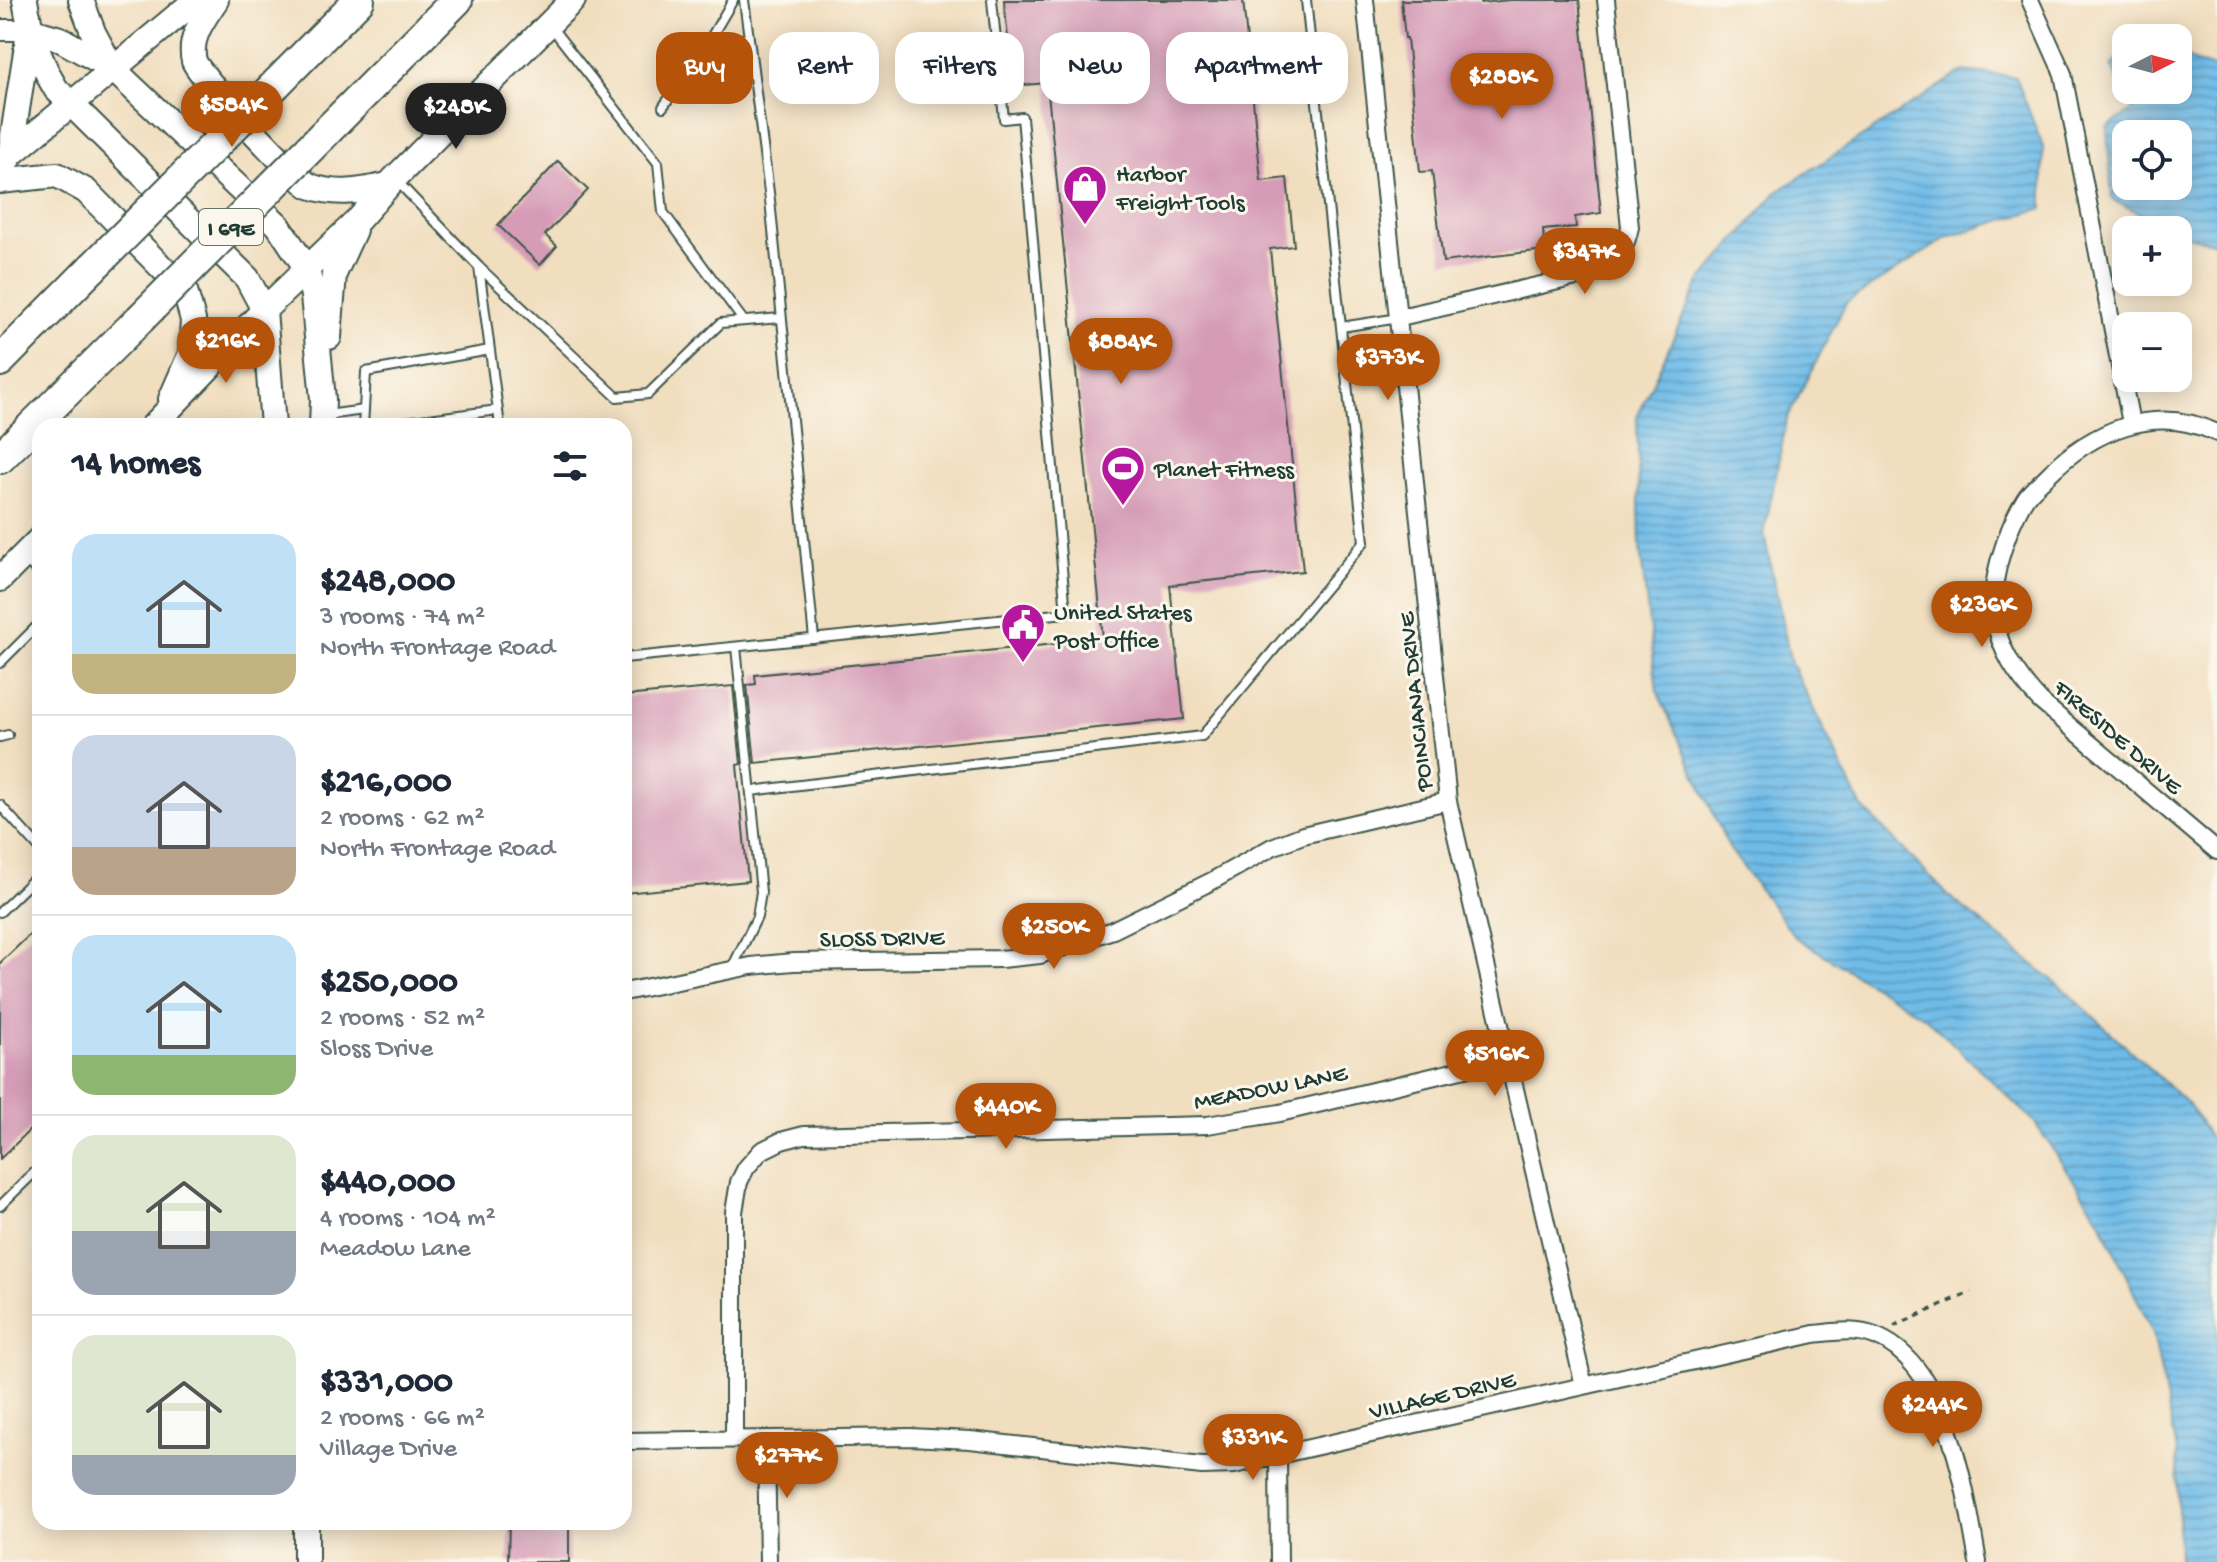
<!DOCTYPE html>
<html lang="en">
<head>
<meta charset="utf-8">
<style>
  body { margin:0; font-family:"Gochi Hand",sans-serif; background:#f2f2f3; color:#1f2937; height:100vh; display:flex; flex-direction:column; font-size:30px; white-space:nowrap }
  * { box-sizing:border-box; margin:0 }
  p { font-size:26px; color:#747a83 }
  .icon { flex:none; width:44px; height:44px; fill:none; stroke:currentColor; stroke-width:2; stroke-linecap:round; stroke-linejoin:round }
  .map { position:relative; flex:1; overflow:hidden }
  .drawer { position:absolute; left:32px; top:418px; width:600px; height:1112px; display:flex; flex-direction:column; background:#fff; border-radius:24px; box-shadow:0 4px 20px #0003 }
  .drawer>* { flex:none }
  .guide { position:absolute; left:656px; top:32px; width:760px; height:72px; display:flex; gap:16px }
  .needle { width:52px; rotate:84deg }
  .buttons { position:absolute; left:2112px; top:24px; display:grid; gap:16px }
  .buttons a { display:grid; place-items:center; width:80px; height:80px; border-radius:16px; background:#fff; box-shadow:0 4px 20px #0003; font-size:40px }
  .price { position:absolute; translate:-50% -68px; padding:0 18px; border-radius:28px; background:#b45309; color:#fff; font-size:26px; line-height:52px; filter:drop-shadow(0 2px 4px #0008) }
  .price::after { content:''; position:absolute; left:50%; top:48px; width:24px; height:18px; margin-left:-12px; background:inherit; clip-path:polygon(0 0,100% 0,50% 100%) }
  .price.current { background:#222; color:#fff }
  ul { padding:0; list-style:none }
  li { display:flex; align-items:center; gap:24px; height:200px; padding:0 40px }
  li+li { border-top:2px solid #e0e1e3 }
  li span { display:grid; place-items:center; flex:none; width:224px; height:160px; border-radius:24px; color:#555 }
  li>.icon { margin-inline-start:auto }
  span .icon { width:96px; height:96px; fill:#fffc; stroke-width:1 }
  li b { font-size:34px }
  h2 { display:flex; justify-content:space-between; align-items:center; height:96px; padding:0 40px; font-size:34px }
  .tag { padding:0 28px; border-radius:24px; background:#fff; box-shadow:0 4px 20px #0003; font-size:28px; line-height:72px }
  .tag.current { background:#b45309; color:#fff }
  .map>svg:first-child { display:block }
</style>
</head>
<body>
<div class="map">
<svg width="2217" height="1562" viewBox="0 0 2217 1562">
  <defs>
    <pattern id="water-rules" width="6" height="5" patternUnits="userSpaceOnUse" patternTransform="scale(2)"><rect width="6" height="5" fill="#6ebbe8"/><path d="M0 2.5h6" fill="none" stroke="#5a99bd"/></pattern>
  </defs>
  <rect width="100%" height="100%" fill="#fbf7ec"/>
  <filter id="ink" filterUnits="userSpaceOnUse"><feTurbulence type="fractalNoise" baseFrequency=".0125" numOctaves="2"/><feDisplacementMap in="SourceGraphic" scale="16" xChannelSelector="R" yChannelSelector="G"/><feConvolveMatrix kernelMatrix="1 2 1 2 8 2 1 2 1" color-interpolation-filters="sRGB"/></filter>
  <filter id="wash" filterUnits="userSpaceOnUse"><feTurbulence type="fractalNoise" baseFrequency=".006" numOctaves="4" result="noise"/><feDisplacementMap in="SourceGraphic" scale="32" xChannelSelector="R" yChannelSelector="G"/><feGaussianBlur stdDeviation="1.8" result="paint"/><feColorMatrix in="noise" values="0 0 0 0 0 0 0 0 0 0 0 0 0 0 0 0 0 1.4 0 .05"/><feComposite in="paint" operator="in"/></filter>
  <g filter="url(#wash)">
    <rect width="100%" height="100%" fill="#f1debf"/>
    <path fill="url(#water-rules)" stroke="#467c8e" stroke-width="2" fill-rule="evenodd" d="M2126 52V90H2178V52L2193 61 2217 68V243L2189 236 2112 200 2107 127 2133 110 2111 66ZM2126 134H2178V186H2126Z
      M1963 71 2016 77 2043 147V208L1948 237 1846 303 1787 419 1764 534 1791 663 1861 806 1949 896 2066 991 2190 1106 2217 1149V1562H2179L2177 1451 2153 1333 2100 1220 2033 1120 1927 1019 1795 937 1729 848 1657 691 1640 547 1637 416 1699 283 1777 192Z"/>
    <g id="blocks">
      <path fill="#d69cb7" d="M1004 0H1243L1261 181 1287 178 1294 246 1270 249 1303 571 1170 585 1184 719 755 763 747 685 756 684 755 675 1103 639 1047 83 1013 86Z
        M1401 0H1481V3L1510 0H1579L1601 213 1575 217 1576 227 1543 230 1545 250 1443 262 1432 171 1420 172 1407 38H1405Z
        M558 161 588 190 545 235 557 246 540 265 498 225Z
        M733 686 741 764 737 765 748 881 624 893V696Z
        M40 925V1120L0 1159V963Z
        M509 1522H569V1562H508Z"/>
    </g>
  </g>
  <g filter="url(#ink)">
    <use href="#blocks" fill-opacity="0" stroke="#3e5549" stroke-width="2"/>
    <g fill="none" stroke-linecap="round" stroke-linejoin="round">
      <g stroke="#3e5549" stroke-width="12">
        <path id="service" d="M744 0 770 200 814 639
          M552 28 658 163 663 212 743 320
          M706 46 733 0
          M663 107 706 46 749 38
          M397 181 479 267 500 426
          M479 267 617 397 648 394 721 323 781 318
          M1341 327 1399 318
          M327 415 364 410 366 372 490 350
          M363 426 364 410
          M374 426 498 410
          M25 558 40 575
          M624 658 1066 613 1022 117 1004 119 992 0
          M0 663 40 623
          M0 737 8 735
          M751 791 1202 736 1364 542 1306 0
          M0 805 40 849
          M0 912 40 873
          M731 970 757 917 761 892 736 647
          M0 1206 40 1167"/>
      </g>
      <g stroke="#3e5549" stroke-width="20">
        <path id="minor" d="M1365 0 1448 801 1584 1386
          M2030 0 2063 74 2131 423
          M1400 317 1585 275C1615 266 1623 259 1630 227L1606 0
          M2217 433C2154 403 2091 431 2046 477 2039 484 2030 491 2025 499 2013 518 2005 541 1999 562 1995 579 1991 598 1994 616 2000 652 2017 676 2040 701L2217 851
          M624 992 751 966 793 962 1001 959 1040 955 1113 930 1212 881 1272 847 1303 835 1448 801
          M734 1439V1212L739 1182 746 1168 761 1151 781 1141 804 1135 1207 1125 1280 1113 1507 1059
          M766 1439 768 1562
          M624 1441 910 1437 970 1440 1202 1466 1234 1465 1814 1334C1834 1332 1855 1328 1875 1336 1948 1364 1966 1494 1978 1562
          M1278 1457 1279 1562"/>
      </g>
      <g stroke="#3e5549" stroke-width="24">
        <path id="tertiary" d="M0 30H29"/>
      </g>
      <g stroke="#3e5549" stroke-width="28">
        <path id="secondary" d="M25 0C30 32 39 61 56 89L247 278 264 310 273 426
          M81 0 93 32 112 68
          M216 0C204 18 188 38 194 61 199 76 297 180 310 186 336 196 362 191 388 185
          M29 30 60 39 112 68 278 225 307 269 313 296 323 399 322 426
          M10 155 29 32
          M0 176 10 155 196 0
          M0 181 57 175 86 191 185 291 193 320 191 353 171 399
          M329 337 334 274 354 230
          M153 426 264 310 359 219 394 179 573 0
          M0 579 40 539
          M306 1522V1562"/>
      </g>
      <g stroke="#3e5549" stroke-width="34">
        <path id="motorway" d="M276 84 359 0
          M322 136 457 0
          M0 361 93 267
          M0 458 140 319"/>
      </g>
      <path stroke="#3e5549" stroke-width="4" stroke-dasharray="6 6" stroke-linecap="butt" d="M1894 1326 1971 1292"/>
      <use href="#service" stroke="#fff" stroke-width="8"/>
      <use href="#minor" stroke="#fff" stroke-width="16"/>
      <use href="#tertiary" stroke="#fff" stroke-width="20"/>
      <use href="#secondary" stroke="#fff" stroke-width="24"/>
      <use href="#motorway" stroke="#fff" stroke-width="30"/>
      <g stroke="#3e5549" stroke-width="34" stroke-linecap="butt">
        <path id="motorway-bridge" d="M93 267 276 84
          M140 319 322 136"/>
      </g>
      <use href="#motorway-bridge" stroke="#fff" stroke-width="30"/>
    </g>
  </g>
  <defs>
    <g id="shop-pin" transform="scale(2.3)"><path d="M0 17L-7.5 6A9.5 9.5 0 1 1 7.5 6Z" fill="#b5179e" stroke="#fbf7ec"/><path d="M-5-2.5h2.3a2.7 3.5 0 0 1 5.4 0H5L5.5 6h-11ZM-1.5-2.5h3a1.5 2.3 0 0 0-3 0Z" fill="#fff"/></g>
    <g id="stadium-pin" transform="scale(2.3)"><path d="M0 17L-7.5 6A9.5 9.5 0 1 1 7.5 6Z" fill="#b5179e" stroke="#fbf7ec"/><path d="M0-5a6.5 5 0 1 0 0 10a6.5 5 0 1 0 0-10ZM-3.5-1.8h7v3.6h-7Z" fill="#fff"/></g>
    <g id="civic-pin" transform="scale(2.3)"><path d="M0 17L-7.5 6A9.5 9.5 0 1 1 7.5 6Z" fill="#b5179e" stroke="#fbf7ec"/><path d="M-.6-6.5H3V-4.5H.6V-3L4-1V1h2V6H-6V1h2V-1L-.6-3ZM-1.2 2.5V6h2.4V2.5Z" fill="#fff"/></g>
  </defs>
  <g fill-rule="evenodd">
    <use href="#shop-pin" x="1085" y="187"/>
    <use href="#stadium-pin" x="1123" y="468"/>
    <use href="#civic-pin" x="1023" y="625"/>
  </g>
  <g text-anchor="middle" stroke-width="6" stroke-linejoin="round" paint-order="stroke">
    <rect fill="#fbf7ec" stroke="#61756b" stroke-width="2" x="199" y="209" width="64" height="36" rx="6"/>
    <g font-size="22" font-weight="bold" fill="#1f3d34">
      <text x="231" y="235">I 69E</text>
    </g>
    <g font-size="24" fill="#1f3d34" stroke="#fbf7ec" text-anchor="start">
      <text x="1116" y="181">Harbor<tspan x="1116" dy="28">Freight Tools</tspan></text>
      <text x="1154" y="476">Planet Fitness</text>
      <text x="1054" y="619">United States<tspan x="1054" dy="28">Post Office</tspan></text>
    </g>
    <g font-size="24" fill="#1f3d34" stroke="#fbf7ec">
      <text transform="translate(1414 702) rotate(-96)" y="8">POINCIANA DRIVE</text>
      <text transform="translate(2119 736) rotate(41)" y="8">FIRESIDE DRIVE</text>
      <text transform="translate(882 937) rotate(-1)" y="8">SLOSS DRIVE</text>
      <text transform="translate(1270 1086) rotate(-11)" y="8">MEADOW LANE</text>
      <text transform="translate(1442 1394) rotate(-13)" y="8">VILLAGE DRIVE</text>
    </g>
  </g>
</svg>
<div class="buttons">
<a><svg class="needle" viewBox="-14 -14 28 28"><path d="M0-13l5 13h-10z" fill="#e53935"/><path d="M0 13l5-13h-10z" fill="#747a83"/></svg></a>
<a><svg class="icon" aria-label="locate" viewBox="0 0 24 24"><circle cx="12" cy="12" r="6"/><path d="M12 2v4M12 18v4M2 12h4M18 12h4"/></svg></a>
<a>+</a>
<a>−</a>
</div>
<b class="price" style="left:1502px;top:121px">$288K</b>
<b class="price" style="left:232px;top:149px">$584K</b>
<b class="price current" style="left:456px;top:151px">$248K</b>
<b class="price" style="left:1585px;top:296px">$347K</b>
<b class="price" style="left:226px;top:385px">$216K</b>
<b class="price" style="left:1121px;top:386px">$884K</b>
<b class="price" style="left:1388px;top:402px">$373K</b>
<b class="price" style="left:1982px;top:649px">$236K</b>
<b class="price" style="left:1054px;top:971px">$250K</b>
<b class="price" style="left:1495px;top:1098px">$516K</b>
<b class="price" style="left:1006px;top:1151px">$440K</b>
<b class="price" style="left:1933px;top:1449px">$244K</b>
<b class="price" style="left:1253px;top:1482px">$331K</b>
<b class="price" style="left:787px;top:1500px">$277K</b>
<div class="guide">
<a class="tag current">Buy</a>
<a class="tag">Rent</a>
<a class="tag">Filters</a>
<a class="tag">New</a>
<a class="tag">Apartment</a>
</div>
<section class="drawer">
<h2>14 homes<svg class="icon" aria-label="filters" viewBox="0 0 24 24"><path d="M4 7h16M4 17h16"/><circle cx="9" cy="7" r="2"/><circle cx="15" cy="17" r="2"/></svg></h2>
<ul>
<li><span style="background:linear-gradient(#bfe0f5 75%,#c2b280 0)"><svg class="icon" aria-label="home" viewBox="0 0 24 24"><path d="M3 11l9-7 9 7M6 9v11h12V9"/></svg></span><div><b>$248,000</b><p>3 rooms · 74 m²</p><p>North Frontage Road</p></div></li>
<li><span style="background:linear-gradient(#c9d6e8 70%,#b9a48a 0)"><svg class="icon" aria-label="home" viewBox="0 0 24 24"><path d="M3 11l9-7 9 7M6 9v11h12V9"/></svg></span><div><b>$216,000</b><p>2 rooms · 62 m²</p><p>North Frontage Road</p></div></li>
<li><span style="background:linear-gradient(#bfe0f5 75%,#8fb573 0)"><svg class="icon" aria-label="home" viewBox="0 0 24 24"><path d="M3 11l9-7 9 7M6 9v11h12V9"/></svg></span><div><b>$250,000</b><p>2 rooms · 52 m²</p><p>Sloss Drive</p></div></li>
<li><span style="background:linear-gradient(#dfe7d0 60%,#9aa5b1 0)"><svg class="icon" aria-label="home" viewBox="0 0 24 24"><path d="M3 11l9-7 9 7M6 9v11h12V9"/></svg></span><div><b>$440,000</b><p>4 rooms · 104 m²</p><p>Meadow Lane</p></div></li>
<li><span style="background:linear-gradient(#dfe7d0 75%,#9aa5b1 0)"><svg class="icon" aria-label="home" viewBox="0 0 24 24"><path d="M3 11l9-7 9 7M6 9v11h12V9"/></svg></span><div><b>$331,000</b><p>2 rooms · 66 m²</p><p>Village Drive</p></div></li>
</ul>
</section>
</div>
</body>
</html>
